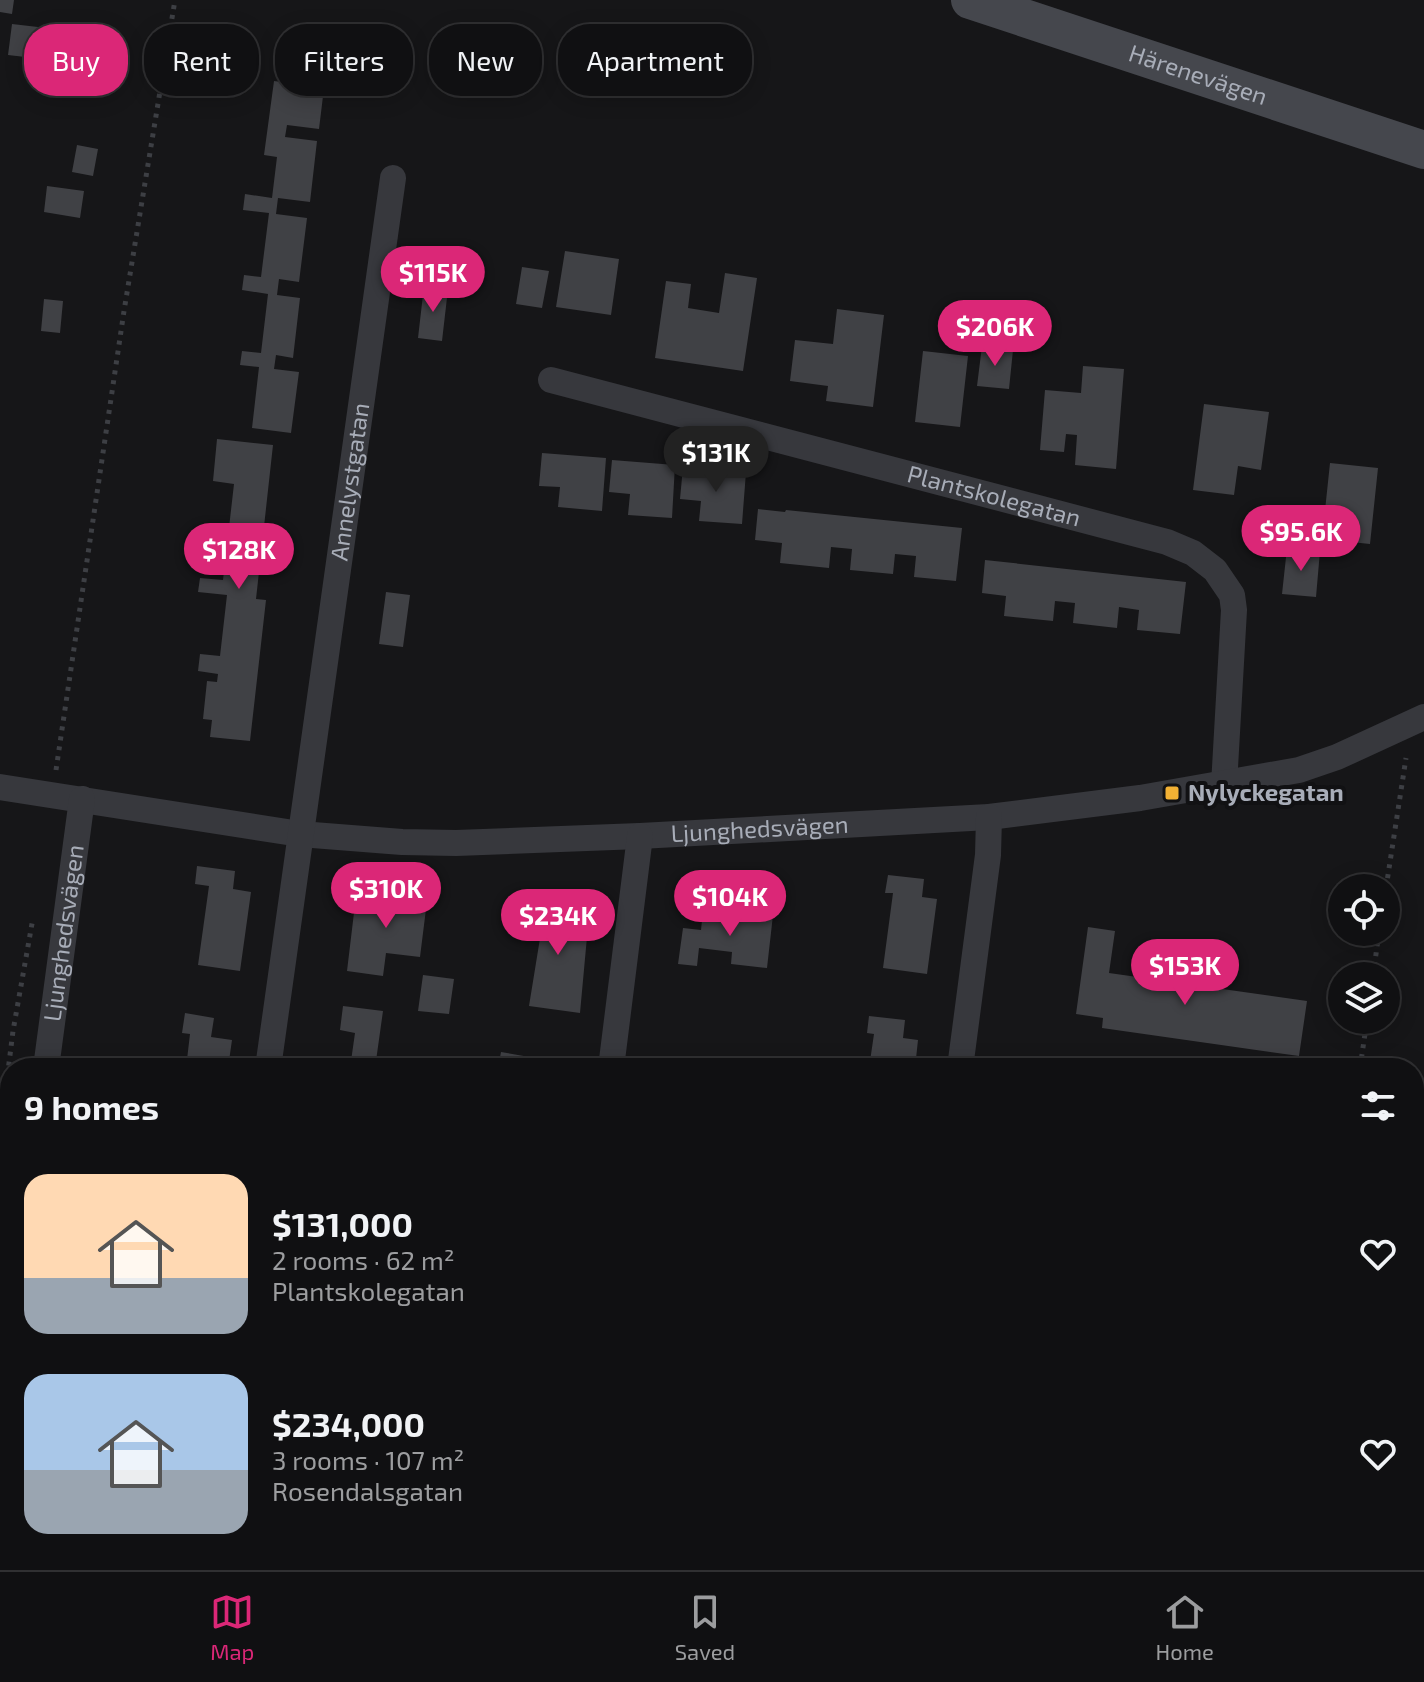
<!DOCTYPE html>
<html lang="en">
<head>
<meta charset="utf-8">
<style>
  body { margin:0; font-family:"Exo 2",sans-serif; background:#19191b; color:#f1f3f6; height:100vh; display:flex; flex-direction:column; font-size:30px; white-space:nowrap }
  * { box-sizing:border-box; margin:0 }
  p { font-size:26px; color:#9c9d9f }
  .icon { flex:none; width:44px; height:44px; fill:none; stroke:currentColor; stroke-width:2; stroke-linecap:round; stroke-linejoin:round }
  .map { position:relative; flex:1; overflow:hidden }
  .drawer { position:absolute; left:0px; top:1058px; width:1424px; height:512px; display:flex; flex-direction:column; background:#101012; border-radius:32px 32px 0 0; box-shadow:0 4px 20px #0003,0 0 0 2px #303032 }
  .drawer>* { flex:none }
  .top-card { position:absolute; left:24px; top:24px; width:800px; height:72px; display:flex; gap:16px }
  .buttons { position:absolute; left:1328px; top:874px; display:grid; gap:16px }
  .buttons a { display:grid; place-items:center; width:72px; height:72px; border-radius:50%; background:#101012; box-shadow:0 4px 20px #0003,0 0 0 2px #303032; font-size:40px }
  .price { position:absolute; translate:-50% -68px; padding:0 18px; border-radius:28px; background:#db2777; color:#fff; font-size:26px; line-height:52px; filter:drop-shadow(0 2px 4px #0008) }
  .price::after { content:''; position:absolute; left:50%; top:48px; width:24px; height:18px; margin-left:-12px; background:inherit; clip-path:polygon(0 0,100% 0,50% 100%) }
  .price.current { background:#222; color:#fff }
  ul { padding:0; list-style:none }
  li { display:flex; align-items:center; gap:24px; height:200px; padding:0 24px }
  li span { display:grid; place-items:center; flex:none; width:224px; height:160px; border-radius:24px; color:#555 }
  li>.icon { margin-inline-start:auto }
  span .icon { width:96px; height:96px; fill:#fffc; stroke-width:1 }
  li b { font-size:34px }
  h2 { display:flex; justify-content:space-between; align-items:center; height:96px; padding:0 24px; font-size:34px }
  .pill { padding:0 28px; border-radius:32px; background:#101012; box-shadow:0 4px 20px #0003,0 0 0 2px #303032; font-size:28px; line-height:72px }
  .pill.current { background:#db2777; color:#fff }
  .tab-bar { display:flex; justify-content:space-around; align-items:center; height:112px; border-top:2px solid #303032; background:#101012; font-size:22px; color:#9c9d9f }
  .tab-bar a { display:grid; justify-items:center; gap:4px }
  .tab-bar .current { color:#db2777 }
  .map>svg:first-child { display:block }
</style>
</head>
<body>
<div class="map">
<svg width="1424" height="1570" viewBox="0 0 1424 1570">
  <rect width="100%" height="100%" fill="#161618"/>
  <path fill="#404145" d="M0 0H14L12 14 0 12Z
    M12 24 64 30 60 61 8 55Z
    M274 81 324 88 319 129 287 125 285 137 317 141 310 202 278 198 276 214 307 218 299 282 279 279 277 295 300 298 293 358 276 355 274 369 299 372 291 433 252 428 259 367 240 365 242 351 261 353 268 294 242 290 244 275 261 277 269 213 243 210 245 194 272 198 277 157 264 155Z
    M77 145 98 149 93 176 72 172Z
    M47 186 84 191 80 218 44 212Z
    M565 251 619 259 611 315 556 307Z
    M522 267 549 271 542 308 516 304Z
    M725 273 757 278 743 371 655 358 666 281 691 284 688 308 719 313Z
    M424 286 448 289 442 341 418 338Z
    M44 299 63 301 60 333 41 331Z
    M837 309 884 315 873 407 826 401 828 386 790 381 795 340 833 344Z
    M982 346 1013 350 1009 389 977 386Z
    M923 351 968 356 960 427 915 422Z
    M1083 366 1124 369 1116 469 1075 465 1077 435 1066 434 1064 452 1040 450 1045 390 1081 393Z
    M1204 404 1269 412 1261 470 1238 466 1234 495 1193 490Z
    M217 439 273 445 256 599 266 600 250 741 210 737 212 720 203 719 207 681 217 682 218 674 198 671 200 654 220 656 227 595 198 592 200 578 223 580 234 484 213 481Z
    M542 453 606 458 602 511 558 507 560 487 539 486Z
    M612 460 675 465 672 518 628 515 630 494 609 492Z
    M1330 463 1378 468 1370 544 1322 539Z
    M683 467 746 472 742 524 699 521 701 501 680 499Z
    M758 509 785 512 786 510 962 528 956 581 914 577 916 556 895 554 893 574 850 570 852 549 831 547 829 568 780 563 782 543 755 540Z
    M1287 548 1320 551 1316 597 1282 594Z
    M985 560 1186 582 1180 634 1137 630 1139 610 1119 607 1117 628 1073 623 1075 603 1055 601 1053 621 1004 616 1006 596 982 593Z
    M386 592 410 595 403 647 379 644Z
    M197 866 235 871 233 889 251 892 240 971 198 965 209 886 195 884Z
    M888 875 924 879 922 897 937 899 927 974 883 968 893 893H885Z
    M396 889 428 893 420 957 386 953 383 976 347 971 356 896 394 901Z
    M533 897 570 902 567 923 588 926 580 1013 529 1006 542 926 529 924Z
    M725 910 773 915 767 968 731 964 732 952 699 948 697 966 678 964 683 928 701 930 703 911 725 913Z
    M1088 927 1115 931 1109 973 1307 1001 1299 1056 1102 1028 1103 1018 1076 1014Z
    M423 975 454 979 449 1014 418 1011Z
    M343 1006 383 1011 375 1068H350L355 1033 340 1030Z
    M185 1013 214 1018 211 1037 232 1040 228 1068H186L190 1034 182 1033Z
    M869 1016 905 1020 903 1038 918 1040 915 1068H869L874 1034 867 1033Z
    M501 1052 575 1065 574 1068H498Z
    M662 1056 683 1059 682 1065 690 1068H660Z
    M1417 1276 1424 1277V1335L1414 1333V1291Z"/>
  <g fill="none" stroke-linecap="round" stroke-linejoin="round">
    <path stroke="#3d3f44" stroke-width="5" stroke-dasharray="4 6" stroke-linecap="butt" d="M56 770 124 311 175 0
      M1386 888 1406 758
      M1373 976 1379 932
      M1360 1068 1367 1020
      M0 1135 13 1031 33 918
      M1414 1456 1424 1458
      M0 1548 10 1549
      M90 1560 165 1570
      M204 1570 205 1560
      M547 1570 548 1560
      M891 1570 893 1560
      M1310 1570 1311 1560"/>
    <g stroke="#37383d" stroke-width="26">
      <path id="s1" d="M551 380 1167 542 1193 553 1215 570 1232 595 1234 610 1224 785"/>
      <path id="s2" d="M0 787 300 834 402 842 456 843 640 836 989 817 1140 798 1299 770 1337 757 1424 717"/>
      <path id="s3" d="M46 1068 82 799"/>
      <path id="s4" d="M268 1068 393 178"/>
      <path d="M611 1068 640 836"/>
      <path d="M960 1068 988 855 989 817"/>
      <path d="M0 1414 10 1339"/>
    </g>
    <path stroke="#45474d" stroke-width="38" id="s5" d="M970 0 1424 150"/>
  </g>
  <rect fill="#f2b134" stroke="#111113" stroke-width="3" x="1164" y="785" width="16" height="16" rx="4"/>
  <g text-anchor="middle" stroke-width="8" stroke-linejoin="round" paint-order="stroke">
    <g font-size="24" fill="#a8adb8" stroke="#111113">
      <text dy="8" stroke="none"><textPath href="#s5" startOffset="240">Härenevägen</textPath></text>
      <text dy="8" stroke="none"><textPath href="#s4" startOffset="592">Annelystgatan</textPath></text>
      <text dy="8" stroke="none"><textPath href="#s1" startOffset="458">Plantskolegatan</textPath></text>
      <text dy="8" stroke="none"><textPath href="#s2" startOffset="764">Ljunghedsvägen</textPath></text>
      <text dy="8" stroke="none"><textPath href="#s3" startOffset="136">Ljunghedsvägen</textPath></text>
    </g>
    <g font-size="24" font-weight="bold" fill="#a8adb8" stroke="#111113" text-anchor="start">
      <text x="1188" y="801">Nylyckegatan</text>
    </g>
  </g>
</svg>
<div class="buttons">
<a><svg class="icon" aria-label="locate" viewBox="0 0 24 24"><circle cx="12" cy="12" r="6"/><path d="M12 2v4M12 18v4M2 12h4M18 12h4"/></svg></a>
<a><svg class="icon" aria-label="layers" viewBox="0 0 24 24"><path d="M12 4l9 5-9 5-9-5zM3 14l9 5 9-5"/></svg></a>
</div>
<b class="price" style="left:433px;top:314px">$115K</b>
<b class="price" style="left:995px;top:368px">$206K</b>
<b class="price current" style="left:716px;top:494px">$131K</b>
<b class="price" style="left:1301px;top:573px">$95.6K</b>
<b class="price" style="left:239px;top:591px">$128K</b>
<b class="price" style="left:386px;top:930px">$310K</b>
<b class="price" style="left:730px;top:938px">$104K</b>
<b class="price" style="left:558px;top:957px">$234K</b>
<b class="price" style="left:1185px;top:1007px">$153K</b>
<div class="top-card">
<a class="pill current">Buy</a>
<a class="pill">Rent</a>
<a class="pill">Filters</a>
<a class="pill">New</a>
<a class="pill">Apartment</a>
</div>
<section class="drawer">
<h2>9 homes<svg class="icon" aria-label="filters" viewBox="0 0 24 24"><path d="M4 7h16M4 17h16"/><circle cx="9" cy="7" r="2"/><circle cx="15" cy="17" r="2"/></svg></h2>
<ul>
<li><span style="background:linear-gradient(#ffd9b3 65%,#9aa5b1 0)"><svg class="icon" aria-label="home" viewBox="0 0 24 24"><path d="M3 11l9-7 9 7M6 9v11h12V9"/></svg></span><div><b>$131,000</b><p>2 rooms · 62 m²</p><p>Plantskolegatan</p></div><svg class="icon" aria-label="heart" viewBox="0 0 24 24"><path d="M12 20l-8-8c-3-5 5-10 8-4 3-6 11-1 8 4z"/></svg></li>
<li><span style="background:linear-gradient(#a9c7e8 60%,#9aa5b1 0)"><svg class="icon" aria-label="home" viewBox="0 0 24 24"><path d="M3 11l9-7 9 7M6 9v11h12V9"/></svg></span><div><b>$234,000</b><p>3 rooms · 107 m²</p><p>Rosendalsgatan</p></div><svg class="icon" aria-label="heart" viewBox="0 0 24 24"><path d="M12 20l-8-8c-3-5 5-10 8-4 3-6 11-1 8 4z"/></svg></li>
</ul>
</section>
</div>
<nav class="tab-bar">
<a class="current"><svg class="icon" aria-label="map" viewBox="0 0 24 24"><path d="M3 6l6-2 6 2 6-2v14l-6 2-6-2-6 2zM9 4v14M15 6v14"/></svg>Map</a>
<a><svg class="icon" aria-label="saved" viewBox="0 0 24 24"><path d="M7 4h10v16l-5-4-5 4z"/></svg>Saved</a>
<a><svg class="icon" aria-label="home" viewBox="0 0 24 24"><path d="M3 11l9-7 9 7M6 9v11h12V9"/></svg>Home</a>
</nav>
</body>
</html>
